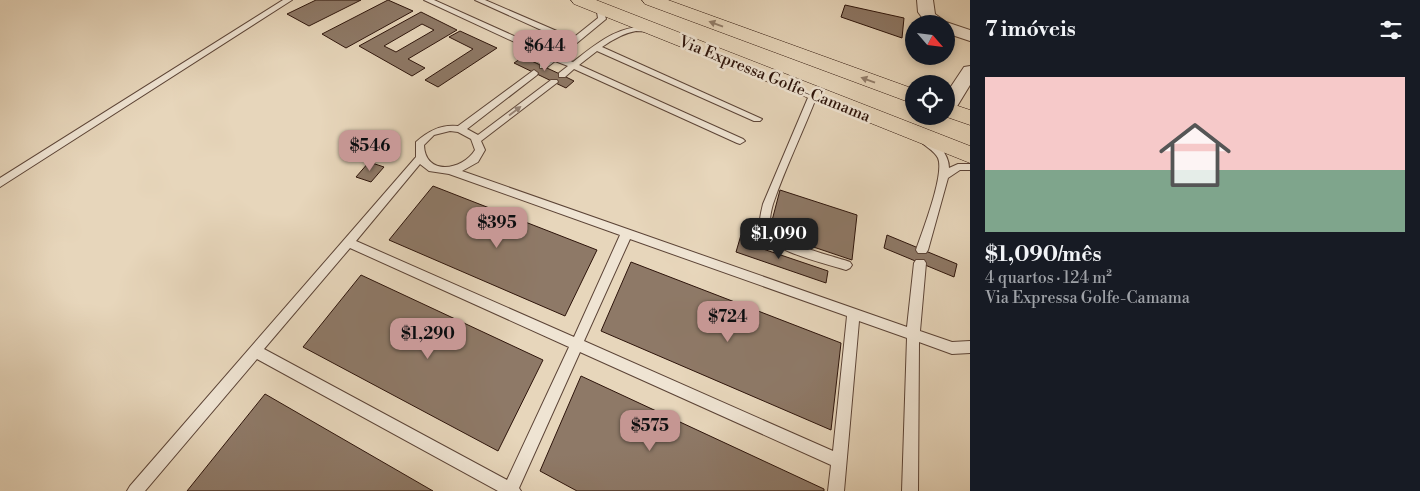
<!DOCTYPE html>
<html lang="pt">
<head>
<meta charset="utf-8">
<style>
  body { margin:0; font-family:"Libre Bodoni",serif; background:#20242c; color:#f1f3f6; height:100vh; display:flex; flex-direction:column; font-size:19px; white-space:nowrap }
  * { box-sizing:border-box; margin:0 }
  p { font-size:16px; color:#9ea1a6 }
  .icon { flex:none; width:28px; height:28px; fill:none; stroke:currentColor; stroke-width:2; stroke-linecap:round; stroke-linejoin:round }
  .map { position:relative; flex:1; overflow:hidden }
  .sheet { display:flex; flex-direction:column; background:#171b24; width:450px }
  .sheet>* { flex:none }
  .needle { width:32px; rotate:118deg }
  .fabs { position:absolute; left:905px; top:15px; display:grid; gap:10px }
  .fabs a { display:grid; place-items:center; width:50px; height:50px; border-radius:50%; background:#171b24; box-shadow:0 2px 8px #0003; font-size:25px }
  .price { position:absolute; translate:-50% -42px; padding:0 11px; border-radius:10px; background:#c59692; color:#111; font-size:16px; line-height:32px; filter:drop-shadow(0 1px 2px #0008) }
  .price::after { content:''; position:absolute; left:50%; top:30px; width:15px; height:11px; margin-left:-8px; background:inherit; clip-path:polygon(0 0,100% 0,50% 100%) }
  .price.current { background:#222; color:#fff }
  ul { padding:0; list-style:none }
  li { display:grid; align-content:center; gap:10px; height:265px; padding:0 15px }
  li+li { border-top:1px solid #363941 }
  li span { display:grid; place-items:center; height:155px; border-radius:0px; color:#555 }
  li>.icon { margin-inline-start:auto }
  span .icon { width:90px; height:90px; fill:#fffc; stroke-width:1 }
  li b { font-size:21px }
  h2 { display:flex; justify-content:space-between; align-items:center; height:60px; padding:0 15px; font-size:21px }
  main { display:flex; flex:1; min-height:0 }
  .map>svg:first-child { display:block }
</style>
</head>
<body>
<main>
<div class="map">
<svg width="970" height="491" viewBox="0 0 970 491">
  <rect width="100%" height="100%" fill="#e7d6bb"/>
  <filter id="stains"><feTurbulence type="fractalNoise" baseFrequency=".004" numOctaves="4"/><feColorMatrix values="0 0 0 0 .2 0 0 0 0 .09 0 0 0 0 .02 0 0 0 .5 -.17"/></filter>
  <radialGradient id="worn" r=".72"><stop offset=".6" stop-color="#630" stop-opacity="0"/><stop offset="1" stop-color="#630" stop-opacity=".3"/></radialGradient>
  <path fill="#8e7967" stroke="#2d140b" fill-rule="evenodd" d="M316 0H361L309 26 287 14Z
    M388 0 413 11 346 48 322 34Z
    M845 5 904 18 902 38 841 17Z
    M421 12 457 30 408 59 425 68 412 76 359 46ZM422 24 434 30 396 52 384 46Z
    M460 31 497 48 438 87 425 80 473 49 449 37Z
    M523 57 562 75 574 81 566 88 514 63Z
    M369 162 384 167 371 182 356 177Z
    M433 186 597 250 565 316 389 240Z
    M780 190 857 215 852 260 769 232Z
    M741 235 762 242 760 248 828 271 826 283 736 252Z
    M887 235 957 264 954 277 884 248Z
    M631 262 841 343 831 430 601 331Z
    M361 275 543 360 498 451 303 347Z
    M581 376 824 489V491H577L540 471Z
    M265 394 433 491H187Z"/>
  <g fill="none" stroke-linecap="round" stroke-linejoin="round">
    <g stroke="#5c4437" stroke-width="2">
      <path id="service" d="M283 0H292L0 187V178Z
        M424 0H434L554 54 568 42 475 0H485L573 38 598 18 597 12 574 0H584L603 9 606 19 560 57 573 62C596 44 621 22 653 28V32C647 32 642 31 636 31 624 33 612 40 602 47L762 119 760 121H754L597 51 579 65 743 139 745 141 740 144 737 143 574 69 565 77H559V73L568 66 555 61 546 68H540V64L549 58Z
        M534 70 538 73 537 75 467 129 478 135 551 80H557L558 82 481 141 485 150 478 162 462 171 907 327 914 263 916 260H924L926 263 920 331 952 342 970 341V353L952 354 919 342 918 491H902L907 338 859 321 844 491H828L831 465 580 352 519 488 521 491H498L257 359 145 491H127L130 486 416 157V142C428 131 441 124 458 126ZM450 131 458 132 471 139 475 150C462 171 425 176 424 145L434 135ZM420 164 429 171 449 174 620 235 574 337 356 241ZM630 239 847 316 833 451 584 341ZM350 248 569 347 507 480 264 349Z
        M814 90 818 93C804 130 786 166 773 204 771 211 768 223 772 230 782 244 833 256 850 262L852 265 850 268 846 270C825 263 771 252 762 231 758 222 761 213 763 204L810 93Z
        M923 136C936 141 949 153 949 168L958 164H970V170H960L948 178 928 250 926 253H918L916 250C922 232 945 174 938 158 934 150 924 146 918 139Z"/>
    </g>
    <g stroke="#5c4437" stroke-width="2">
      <path id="minor" d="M917 0H933L935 14 946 22 970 30V41L946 33V24L926 23 918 12Z
        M970 66V85L953 113 946 115V94L964 67Z"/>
    </g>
    <g stroke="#2d140b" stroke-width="1">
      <path id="trunk" d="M571 0H596L970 146V163L574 4Z
        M642 0H668L914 89V104L645 4Z
        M946 102 970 110V125L944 116H946Z"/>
    </g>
    <use href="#service" fill="#efe4d3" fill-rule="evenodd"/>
    <use href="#minor" fill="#efe4d3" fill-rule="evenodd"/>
    <use href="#trunk" fill="#e7d6bb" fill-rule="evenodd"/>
  </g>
  <defs><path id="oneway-solid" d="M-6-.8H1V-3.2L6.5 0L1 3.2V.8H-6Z" transform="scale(1.25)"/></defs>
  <g fill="#937f6c">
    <use href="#oneway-solid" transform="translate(716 24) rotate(-160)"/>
    <use href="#oneway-solid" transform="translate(868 80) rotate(-160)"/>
  </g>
  <use fill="#988679" href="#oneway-solid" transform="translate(515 111) rotate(-37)"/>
  <g text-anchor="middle" stroke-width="5" stroke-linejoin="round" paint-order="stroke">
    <g font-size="16" fill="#2d140b" stroke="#efe4d3">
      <text transform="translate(775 78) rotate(22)" y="6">Via Expressa Golfe-Camama</text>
    </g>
  </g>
  <rect width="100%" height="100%" filter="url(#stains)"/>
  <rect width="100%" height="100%" fill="url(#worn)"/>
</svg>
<div class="fabs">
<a><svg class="needle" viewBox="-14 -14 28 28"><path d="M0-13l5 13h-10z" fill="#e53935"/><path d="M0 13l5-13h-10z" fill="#9ea1a6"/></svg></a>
<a><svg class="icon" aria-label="locate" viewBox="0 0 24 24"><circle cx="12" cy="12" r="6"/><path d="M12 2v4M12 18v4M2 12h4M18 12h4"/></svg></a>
</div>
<b class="price" style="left:545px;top:72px">$644</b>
<b class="price" style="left:370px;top:172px">$546</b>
<b class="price" style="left:497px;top:249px">$395</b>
<b class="price current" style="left:779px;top:260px">$1,090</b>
<b class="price" style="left:728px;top:343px">$724</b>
<b class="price" style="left:428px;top:360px">$1,290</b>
<b class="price" style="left:650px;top:452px">$575</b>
</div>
<section class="sheet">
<h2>7 imóveis<svg class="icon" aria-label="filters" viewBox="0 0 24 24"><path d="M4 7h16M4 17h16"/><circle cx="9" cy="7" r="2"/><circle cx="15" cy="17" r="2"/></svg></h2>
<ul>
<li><span style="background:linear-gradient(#f6c9c9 60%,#7fa58c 0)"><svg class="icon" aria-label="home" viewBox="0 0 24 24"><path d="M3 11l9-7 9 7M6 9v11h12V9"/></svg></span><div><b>$1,090/mês</b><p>4 quartos · 124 m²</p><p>Via Expressa Golfe-Camama</p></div></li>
</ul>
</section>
</main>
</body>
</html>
